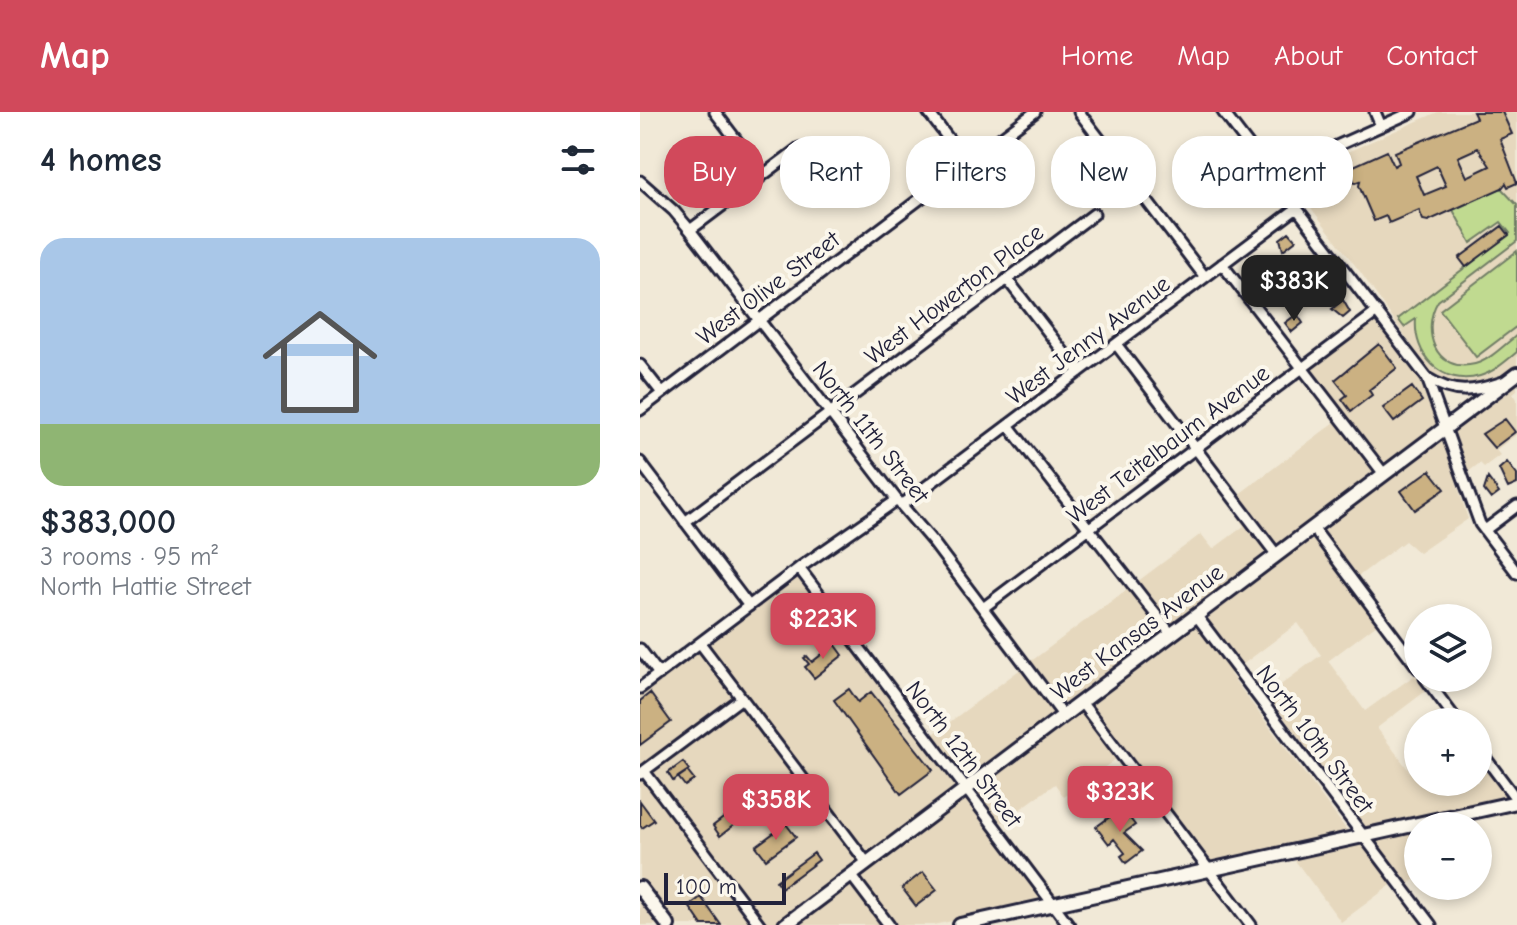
<!DOCTYPE html>
<html lang="en">
<head>
<meta charset="utf-8">
<style>
  body { margin:0; font-family:"Comic Neue",sans-serif; background:#f6f6f7; color:#1f2937; height:100vh; display:flex; flex-direction:column; font-size:30px; white-space:nowrap }
  * { box-sizing:border-box; margin:0 }
  p { font-size:26px; color:#747a83 }
  .icon { flex:none; width:44px; height:44px; fill:none; stroke:currentColor; stroke-width:2; stroke-linecap:round; stroke-linejoin:round }
  .map { position:relative; flex:1; overflow:hidden }
  .side { display:flex; flex-direction:column; background:#fff; width:640px }
  .side>* { flex:none }
  .hud { position:absolute; left:24px; top:24px; width:732px; height:72px; display:flex; gap:16px }
  .buttons { position:absolute; left:764px; top:492px; display:grid; gap:16px }
  .buttons a { display:grid; place-items:center; width:88px; height:88px; border-radius:50%; background:#fff; box-shadow:0 4px 12px #0003; font-size:40px }
  .scale { position:absolute; left:24px; bottom:20px; width:122px; box-sizing:border-box; padding-left:8px; border:4px solid #22223b; border-top:0; font-size:22px; line-height:28px; white-space:nowrap; color:#22223b; -webkit-text-stroke:6px #fbf7ec; paint-order:stroke }
  .price { position:absolute; translate:-50% -68px; padding:0 18px; border-radius:16px; background:#d1495b; color:#fff; font-size:26px; line-height:52px; filter:drop-shadow(0 2px 4px #0008) }
  .price::after { content:''; position:absolute; left:50%; top:48px; width:24px; height:18px; margin-left:-12px; background:inherit; clip-path:polygon(0 0,100% 0,50% 100%) }
  .price.selected { background:#222; color:#fff }
  ul { padding:0; list-style:none }
  li { display:grid; align-content:center; gap:16px; height:424px; padding:0 40px }
  li span { display:grid; place-items:center; height:248px; border-radius:24px; color:#555 }
  li>.icon { margin-inline-start:auto }
  span .icon { width:144px; height:144px; fill:#fffc; stroke-width:1 }
  li b { font-size:34px }
  h2 { display:flex; justify-content:space-between; align-items:center; height:96px; padding:0 40px; font-size:34px }
  .tag { padding:0 28px; border-radius:32px; background:#fff; box-shadow:0 4px 12px #0003; font-size:28px; line-height:72px }
  .tag.selected { background:#d1495b; color:#fff }
  header { display:flex; align-items:center; gap:48px; box-sizing:border-box; height:112px; padding:0 40px; background:#d1495b; color:#fff }
  header strong { font-size:38px }
  nav { display:flex; gap:44px; margin-inline-start:auto; font-size:28px }
  main { display:flex; flex:1; min-height:0 }
  .map>svg:first-child { display:block }
</style>
</head>
<body>
<header>
<strong>Map</strong>
<nav><a>Home</a><a>Map</a><a>About</a><a>Contact</a></nav>
</header>
<main>
<section class="side">
<h2>4 homes<svg class="icon" aria-label="filters" viewBox="0 0 24 24"><path d="M4 7h16M4 17h16"/><circle cx="9" cy="7" r="2"/><circle cx="15" cy="17" r="2"/></svg></h2>
<ul>
<li><span style="background:linear-gradient(#a9c7e8 75%,#8fb573 0)"><svg class="icon" aria-label="home" viewBox="0 0 24 24"><path d="M3 11l9-7 9 7M6 9v11h12V9"/></svg></span><div><b>$383,000</b><p>3 rooms · 95 m²</p><p>North Hattie Street</p></div></li>
</ul>
</section>
<div class="map">
<svg width="877" height="813" viewBox="0 0 877 813">
  <rect width="100%" height="100%" fill="#f1e9d7"/>
  <filter id="ink" filterUnits="userSpaceOnUse"><feTurbulence type="fractalNoise" baseFrequency=".0125" numOctaves="2"/><feDisplacementMap in="SourceGraphic" scale="16" xChannelSelector="R" yChannelSelector="G"/><feConvolveMatrix kernelMatrix="1 2 1 2 8 2 1 2 1" color-interpolation-filters="sRGB"/></filter>
  <g filter="url(#ink)">
    <path fill="#e6d8be" fill-rule="evenodd" d="M798 0H877V278L873 281 877 287V322L856 338 860 343 844 355 840 351 816 369 828 407 779 441 765 429 708 472 737 512 688 549 725 599 775 563 787 578 737 616 770 660 778 656V670H802L807 677 817 670H838V655L842 652 866 684 801 701 810 714H778V765L768 772 762 765 701 810 645 735 572 752 487 639 424 685 415 672 361 711 418 785 294 813H0V567L21 551 30 562 157 466 283 630 561 422 573 437 604 414 593 397 598 383 695 310 661 265 736 209 778 264 797 311 856 267 823 277 795 267 721 161 648 66ZM658 511 681 543 627 583 726 717 709 721 590 562Z"/>
    <path fill="#c0da90" stroke="#717e66" stroke-width="2" d="M861 76 877 93V129L798 189C781 217 794 262 835 252 850 248 864 233 877 223V240C866 249 854 260 840 264 802 275 773 243 776 207L764 215 758 207 870 121 861 110 831 131 813 98Z
      M877 139V214L836 245 800 198Z"/>
    <path fill="#cbb182" stroke="#22223b" stroke-width="2" fill-rule="evenodd" d="M833 0H862L872 22 860 27 877 71 868 75 866 71 862 76 788 109 783 108 779 98 749 111 746 104 734 109 719 74 720 69 715 71 709 56 747 39 754 54 759 51 755 40 836 6ZM838 36 850 54 827 65 818 45ZM797 54 806 74 784 83 776 64Z
      M862 114 869 123 826 155 819 146Z
      M649 120 656 128 643 138 640 127Z
      M615 145 621 152 609 161 604 154Z
      M670 146 676 154 664 159 660 154Z
      M614 165a6 6 0 1 1 12 0a6 6 0 1 1-12 0Z
      M682 160 687 168 672 176 668 171Z
      M636 171 642 179 631 187 625 180Z
      M693 176 698 183 688 190 683 183Z
      M703 188 710 200 703 206 692 197Z
      M657 202 663 211 652 220 645 211Z
      M739 232 757 256 729 278 732 283 711 299 702 287 707 283 695 268Z
      M772 275 782 289 754 310 743 296Z
      M865 307 875 320 854 336 842 322Z
      M867 350 877 363V372L868 376 859 357Z
      M790 358 805 377 775 398 761 379Z
      M848 366 859 381 851 387 844 378Z
      M195 532 203 543 174 566 165 555 169 552 164 546 167 544 172 550Z
      M209 577 218 590 231 580 293 658 261 682 194 588Z
      M10 581 31 610 0 633V589Z
      M43 650 49 658 33 669 28 661Z
      M47 659 54 668 45 674 38 665Z
      M0 689 14 708 2 716 0 713Z
      M482 696 495 713 484 721 502 739 486 751 481 744 485 741 474 727 469 732 456 715Z
      M91 700 98 710 80 724 73 714Z
      M146 712 156 725 126 747 116 734Z
      M174 741 179 748 141 776 136 769Z
      M283 760 297 778 276 794 262 776Z
      M61 785 81 813H62L49 794Z"/>
    <g fill="none" stroke-linecap="round" stroke-linejoin="round">
      <g stroke="#22223b" stroke-width="15">
        <path id="minor" d="M75 0 123 63
          M288 0 327 51
          M439 0 565 165
          M583 0 787 266 840 412 877 461
          M735 0 741 14
          M632 63 772 0
          M0 69 34 99 50 118 257 388 293 430 423 603
          M50 118 159 36
          M582 152 744 362
          M367 167 439 260
          M476 232 636 442
          M0 253 22 281
          M787 266C814 283 833 280 863 270
          M0 298 395 0
          M368 313 531 522
          M0 350 109 494
          M263 392 657 96
          M45 410 454 102
          M673 416 778 556
          M845 418 877 394
          M159 456 429 813
          M343 496 737 200
          M556 503 791 813
          M60 531 227 751
          M0 537 19 562
          M785 566 818 610
          M0 576 159 456 257 388
          M441 590 611 813
          M838 636 877 688
          M4 659 120 813
          M0 662 102 586
          M211 763 249 813"/>
      </g>
      <g stroke="#22223b" stroke-width="18">
        <path id="major" d="M0 776 28 813
          M145 813 877 262
          M320 813 877 690"/>
      </g>
      <use href="#minor" stroke="#fbf7ec" stroke-width="9"/>
      <use href="#major" stroke="#fbf7ec" stroke-width="12"/>
    </g>
  </g>
  <g text-anchor="middle" stroke-width="8" stroke-linejoin="round" paint-order="stroke">
    <g font-size="24" fill="#22223b" stroke="#fbf7ec">
      <text transform="translate(128 176) rotate(-37)" y="8">West Olive Street</text>
      <text transform="translate(314 182) rotate(-37)" y="8">West Howerton Place</text>
      <text transform="translate(448 228) rotate(-37)" y="8">West Jenny Avenue</text>
      <text transform="translate(231 320) rotate(52)" y="8">North 11th Street</text>
      <text transform="translate(528 332) rotate(-37)" y="8">West Teitelbaum Avenue</text>
      <text transform="translate(497 520) rotate(-37)" y="8">West Kansas Avenue</text>
      <text transform="translate(675 627) rotate(53)" y="8">North 10th Street</text>
      <text transform="translate(324 642) rotate(53)" y="8">North 12th Street</text>
    </g>
  </g>
</svg>
<div class="buttons">
<a><svg class="icon" aria-label="layers" viewBox="0 0 24 24"><path d="M12 4l9 5-9 5-9-5zM3 14l9 5 9-5"/></svg></a>
<a>+</a>
<a>−</a>
</div>
<div class="scale">100 m</div>
<b class="price selected" style="left:654px;top:211px">$383K</b>
<b class="price" style="left:183px;top:549px">$223K</b>
<b class="price" style="left:480px;top:722px">$323K</b>
<b class="price" style="left:136px;top:730px">$358K</b>
<div class="hud">
<a class="tag selected">Buy</a>
<a class="tag">Rent</a>
<a class="tag">Filters</a>
<a class="tag">New</a>
<a class="tag">Apartment</a>
</div>
</div>
</main>
</body>
</html>
